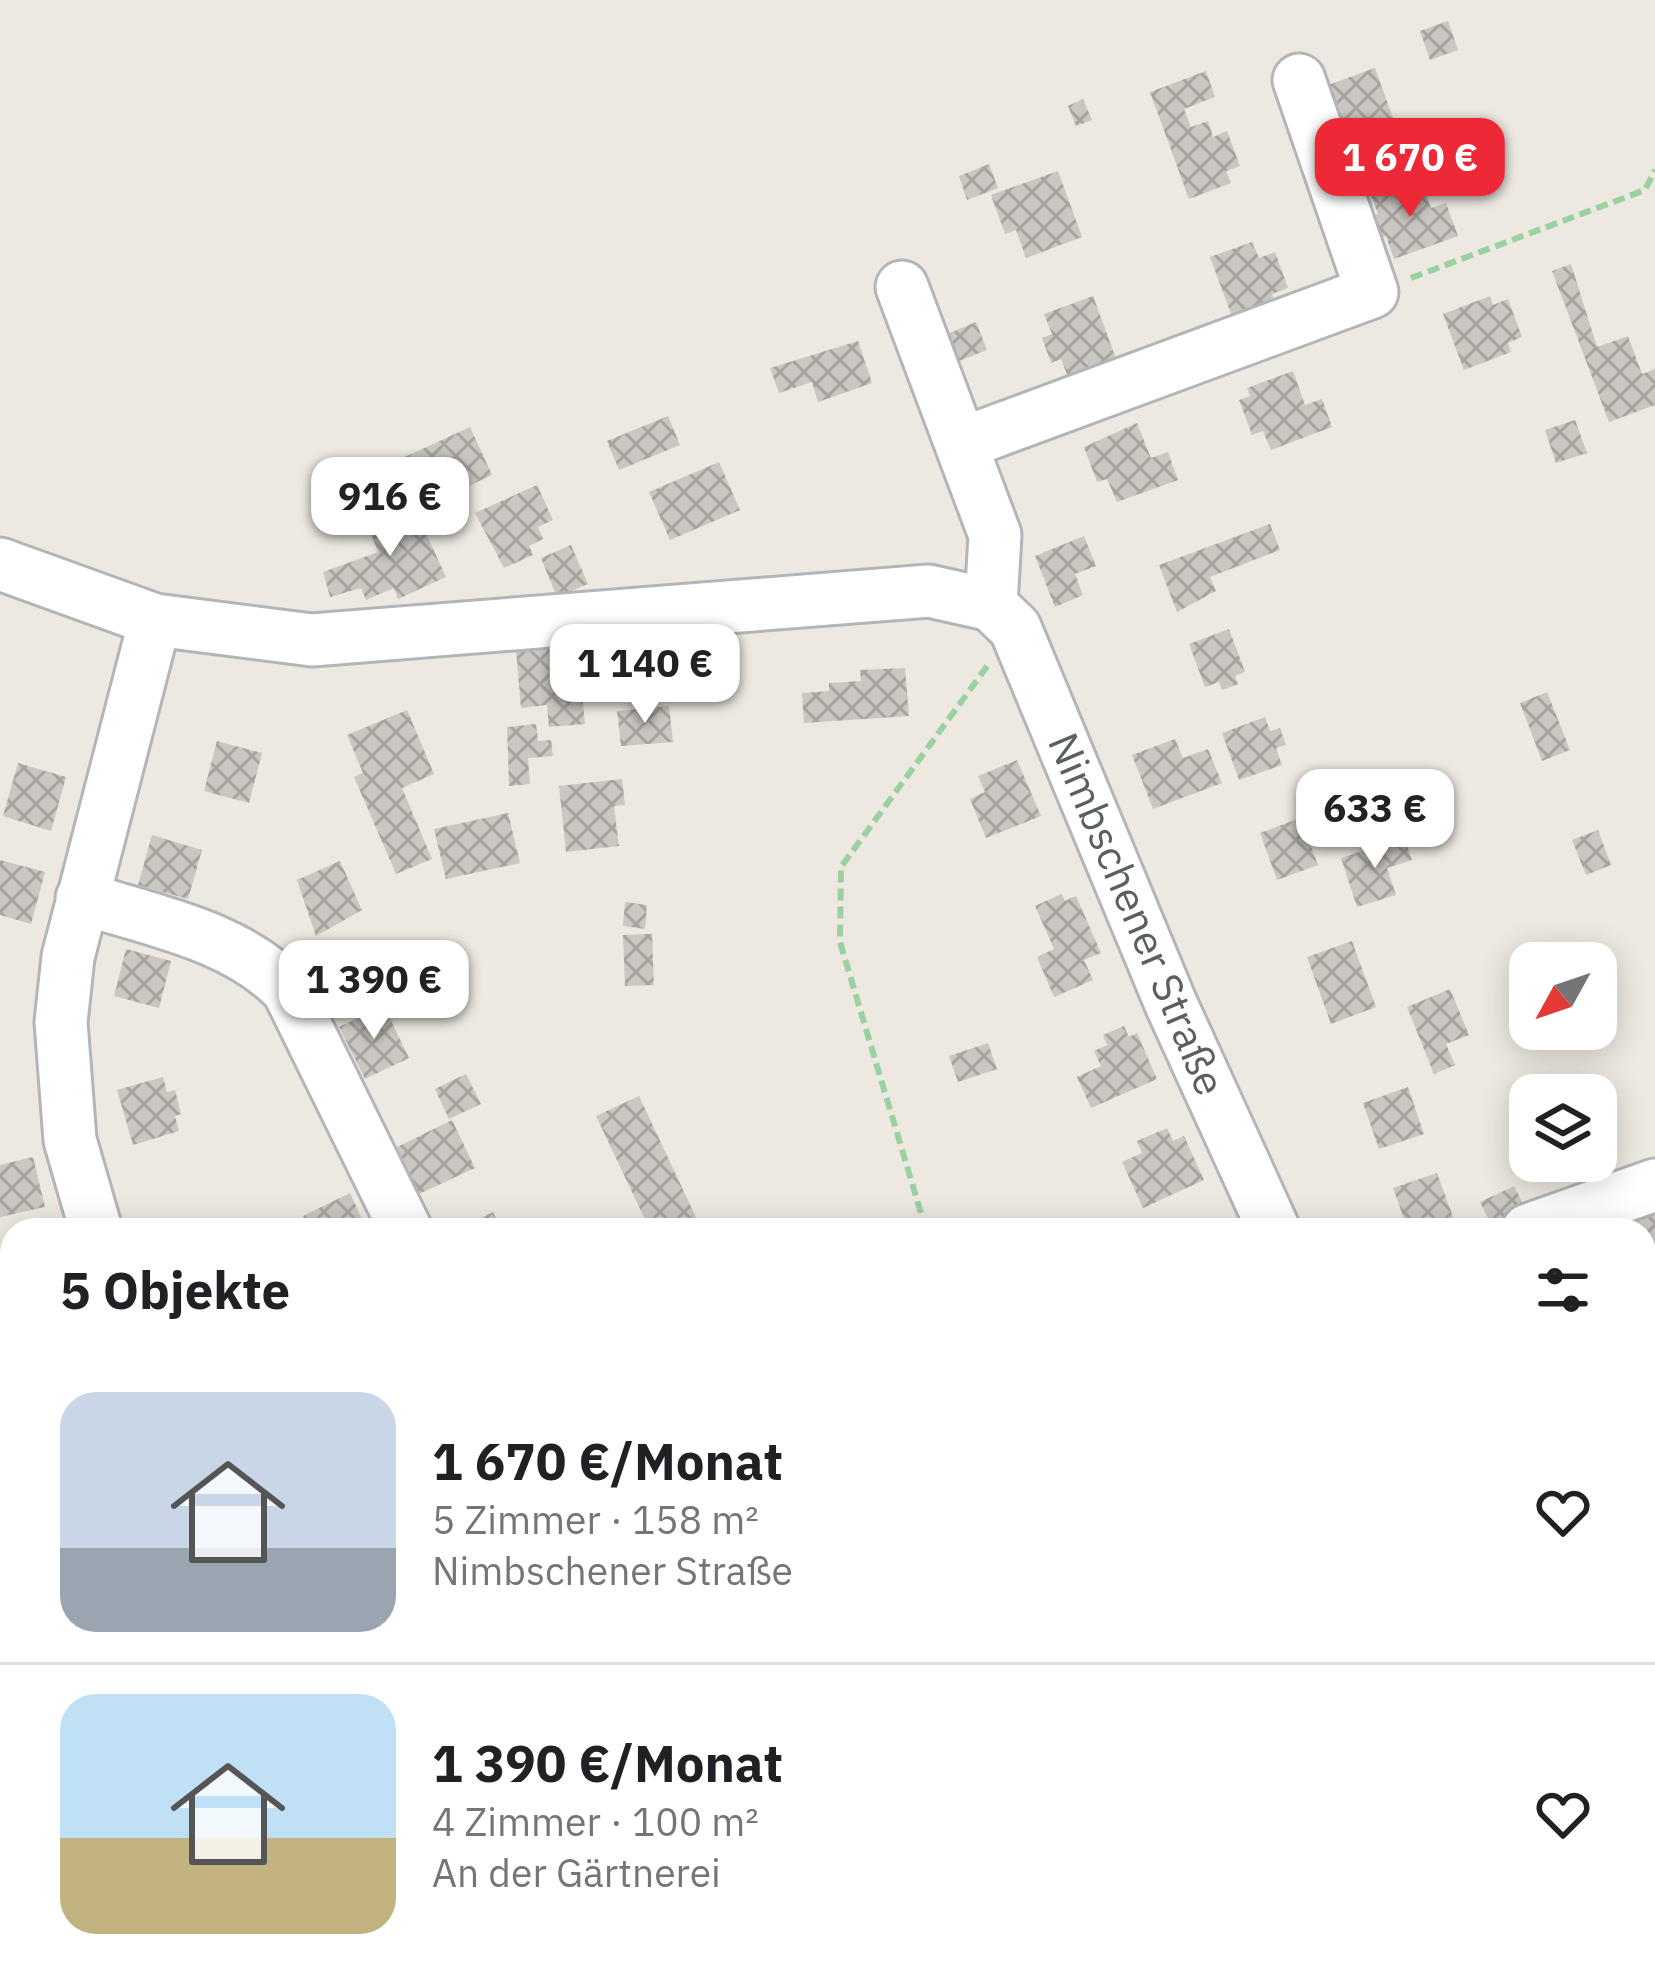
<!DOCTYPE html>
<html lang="de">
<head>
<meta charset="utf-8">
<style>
  body { margin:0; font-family:"IBM Plex Sans",sans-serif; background:#f6f6f6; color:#202124; height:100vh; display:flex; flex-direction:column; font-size:45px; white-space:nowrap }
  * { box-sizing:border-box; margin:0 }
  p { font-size:39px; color:#757577 }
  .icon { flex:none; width:66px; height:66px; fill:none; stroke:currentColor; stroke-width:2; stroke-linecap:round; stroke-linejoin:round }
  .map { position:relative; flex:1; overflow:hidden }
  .panel { position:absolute; left:0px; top:1218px; width:1656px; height:771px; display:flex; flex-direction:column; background:#fff; border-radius:36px 36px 0 0; box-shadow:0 6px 30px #0003 }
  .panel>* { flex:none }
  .needle { width:78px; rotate:230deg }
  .tools { position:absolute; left:1509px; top:942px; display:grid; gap:24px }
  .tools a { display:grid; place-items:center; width:108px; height:108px; border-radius:24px; background:#fff; box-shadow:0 6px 30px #0003; font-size:60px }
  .price { position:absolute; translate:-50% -102px; padding:0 27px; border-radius:24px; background:#fff; color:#222; font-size:39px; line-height:78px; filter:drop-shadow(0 3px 6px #0008) }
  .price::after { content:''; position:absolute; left:50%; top:72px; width:36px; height:27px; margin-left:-18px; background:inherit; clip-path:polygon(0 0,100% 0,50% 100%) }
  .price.on { background:#ed2837; color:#fff }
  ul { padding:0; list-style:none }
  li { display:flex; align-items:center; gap:36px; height:300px; padding:0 60px }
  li+li { border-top:3px solid #e0e0e0 }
  li span { display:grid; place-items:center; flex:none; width:336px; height:240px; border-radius:36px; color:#555 }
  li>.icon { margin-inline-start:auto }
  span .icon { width:144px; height:144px; fill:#fffc; stroke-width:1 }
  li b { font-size:51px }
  h2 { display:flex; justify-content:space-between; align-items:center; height:144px; padding:0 60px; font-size:51px }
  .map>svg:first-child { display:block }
</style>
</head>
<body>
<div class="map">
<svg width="1655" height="1987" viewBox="0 0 1655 1987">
  <defs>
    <pattern id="building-cross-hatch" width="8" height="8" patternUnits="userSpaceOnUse" patternTransform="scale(3)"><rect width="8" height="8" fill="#cac6c0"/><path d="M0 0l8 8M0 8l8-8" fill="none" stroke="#a7a4a0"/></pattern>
  </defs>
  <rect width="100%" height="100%" fill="#ede9e1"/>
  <path fill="#9fe4ff" d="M1106 1977H1285L1293 1987H1110Z"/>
  <path fill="url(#building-cross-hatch)" d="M1448 21 1458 50 1430 60 1420 31Z
    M1375 68 1402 143 1355 160 1328 85Z
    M1206 71 1215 97 1184 109 1191 127 1208 121 1213 137 1227 131 1240 166 1226 171 1231 183 1189 199 1150 92Z
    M1083 99 1092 120 1076 126 1068 106Z
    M989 164 998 188 967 200 959 176Z
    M1058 171 1082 237 1026 258 1016 230 1005 234 991 195Z
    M1420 179 1431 208 1446 203 1458 236 1394 259 1386 236 1376 239 1369 217 1378 214 1371 196Z
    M1252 242 1259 258 1275 252 1288 288 1272 294 1276 303 1233 319 1210 257Z
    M1571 264 1597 347 1628 336 1642 374 1655 369V405L1609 422 1552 271Z
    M1093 296 1118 364 1070 382 1061 359 1051 363 1042 338 1052 334 1044 314Z
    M1490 296 1493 305 1508 299 1522 337 1508 343 1511 352 1464 370 1443 314Z
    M976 322 987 350 949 365 938 338Z
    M858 341 872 383 818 402 812 382 779 393 770 368Z
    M1293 371 1305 405 1322 399 1332 427 1271 450 1263 431 1252 435 1239 400 1250 396 1247 388Z
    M668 416 680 445 619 470 607 441Z
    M1575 420 1587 453 1556 463 1545 430Z
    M1137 423 1151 458 1168 452 1178 480 1117 502 1107 479 1097 482 1084 447Z
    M470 427 492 475 452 494 443 472 408 488 396 461Z
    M719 462 740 510 670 540 649 492Z
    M537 485 553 520 538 527 543 539 529 546 533 555 504 568 475 513Z
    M401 501 411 525 420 520 446 577 398 599 394 588 366 600 361 588 330 597 323 572 378 552 365 517Z
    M1270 524 1280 550 1210 577 1216 591 1177 612 1159 565Z
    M1084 536 1096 566 1075 574 1083 595 1055 607 1035 556Z
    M571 545 588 584 557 597 541 558Z
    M1229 629 1245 672 1235 676 1238 684 1222 690 1219 682 1205 687 1189 644Z
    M577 644 585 724 549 727 547 705 521 708 516 650Z
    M905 668 909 716 804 723 802 693 829 691V683L861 681 860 670Z
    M686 669 688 699 667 701 666 671Z
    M1547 692 1570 750 1542 761 1520 703Z
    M669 706 673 742 621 746 617 711Z
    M407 710 434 774 402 788 432 859 396 874 354 777 363 773 347 735Z
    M1265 717 1270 731 1280 728 1286 745 1276 748 1282 765 1239 780 1222 733Z
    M536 724 538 741 551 740 553 756 528 758 530 784 509 786 507 727Z
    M1175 739 1183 758 1208 749 1222 783 1153 809 1132 755Z
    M217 741 262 753 249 803 204 791Z
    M1017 760 1041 816 986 838 970 799 985 792 978 776Z
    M18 763 66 777 51 831 3 816Z
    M622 779 625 805 614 806 619 846 566 852 559 786Z
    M508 813 520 863 446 879 434 829Z
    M1300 818 1318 865 1277 880 1260 833Z
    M1598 830 1611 865 1586 875 1572 840Z
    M152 835 202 850 188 899 138 885Z
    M1404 837 1412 860 1387 868 1396 895 1357 907 1341 858Z
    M0 860 45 872 31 924 0 915Z
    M340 861 362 910 316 936 297 880Z
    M1061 894 1065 901 1076 896 1101 953 1084 960 1093 980 1054 997 1037 957 1054 949 1035 906Z
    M625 902 647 905 645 929 623 926Z
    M652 934 654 985 625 986 623 935Z
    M1352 941 1376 1007 1331 1024 1307 957Z
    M126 949 171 961 159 1008 114 996Z
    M385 965 399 992 369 1009 354 982Z
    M1450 989 1469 1035 1446 1044 1455 1065 1434 1074 1407 1007Z
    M384 1006 409 1058 365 1079 339 1027Z
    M1124 1026 1129 1037 1137 1033 1157 1079 1091 1108 1077 1077 1101 1066 1094 1051 1107 1045 1103 1035Z
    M988 1043 997 1069 958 1082 949 1056Z
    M466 1074 481 1104 449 1119 435 1089Z
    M163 1077 167 1092 175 1090 181 1114 175 1116 179 1131 133 1145 117 1090Z
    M1408 1087 1424 1134 1379 1149 1363 1103Z
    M639 1096 702 1230H650L596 1116Z
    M452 1120 475 1168 419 1194 397 1147Z
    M1167 1128 1173 1141 1184 1136 1204 1180 1143 1208 1122 1162 1142 1153 1137 1141Z
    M33 1157 45 1207 0 1217V1165Z
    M1437 1173 1457 1228 1408 1230 1393 1188Z
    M1514 1186 1526 1210 1492 1226 1480 1202Z
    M350 1193 367 1230H310L303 1216Z
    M1655 1206V1267L1644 1271V1230H1590Z
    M493 1212 502 1230H457Z
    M1655 1430V1491L1644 1495V1434Z
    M1653 1744 1655 1785 1644 1791V1749Z
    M34 1977H104L109 1987H30L27 1981Z
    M761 1977H864L869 1987H766Z
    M874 1977H910L915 1987H879Z
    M919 1977H969L974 1987H924Z"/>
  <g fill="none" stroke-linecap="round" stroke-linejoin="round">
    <g stroke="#b2b6b9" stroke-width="57">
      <path id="minor" d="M902 287 995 535 991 605
        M961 444 1372 292 1299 80
        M0 564 155 620 312 640 929 591 991 605 1015 628 1171 1004 1274 1230
        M82 898C153 921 235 935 288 990L406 1230
        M96 1230 70 1140 61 1022 68 957 155 620
        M1528 1230 1655 1185
        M0 1281 12 1280
        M1644 1286 1655 1282
        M1644 1409 1655 1405
        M1644 1586 1655 1582
        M0 1806 12 1795
        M1644 1967 1654 1987
        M461 1977 466 1987"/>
    </g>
    <path stroke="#9bd1a1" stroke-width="6" stroke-dasharray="12 6" stroke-linecap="butt" d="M1411 278 1645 190 1655 170
      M926 1230 840 942 841 867 988 665
      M1367 1977 1374 1987"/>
    <use href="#minor" stroke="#fff" stroke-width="51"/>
  </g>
  <g text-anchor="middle" stroke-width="12" stroke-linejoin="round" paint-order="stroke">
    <g font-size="42" fill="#5a5f63" stroke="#fff">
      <text transform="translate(1137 914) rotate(67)" y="15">Nimbschener Straße</text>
    </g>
  </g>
</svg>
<div class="tools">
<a><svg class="needle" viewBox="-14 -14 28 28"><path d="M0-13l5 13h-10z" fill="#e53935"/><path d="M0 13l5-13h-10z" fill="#757577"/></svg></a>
<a><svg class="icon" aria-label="layers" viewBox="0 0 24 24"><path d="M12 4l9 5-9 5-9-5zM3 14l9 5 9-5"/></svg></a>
</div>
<b class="price on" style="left:1410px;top:220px">1 670 €</b>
<b class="price" style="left:390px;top:559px">916 €</b>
<b class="price" style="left:645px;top:726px">1 140 €</b>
<b class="price" style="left:1375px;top:871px">633 €</b>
<b class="price" style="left:374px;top:1042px">1 390 €</b>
<section class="panel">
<h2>5 Objekte<svg class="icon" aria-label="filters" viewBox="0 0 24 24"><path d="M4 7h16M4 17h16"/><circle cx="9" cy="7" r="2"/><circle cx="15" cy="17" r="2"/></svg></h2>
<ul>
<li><span style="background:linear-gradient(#c9d6e8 65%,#9aa5b1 0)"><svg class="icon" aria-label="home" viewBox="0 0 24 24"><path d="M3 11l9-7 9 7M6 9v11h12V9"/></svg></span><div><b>1 670 €/Monat</b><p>5 Zimmer · 158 m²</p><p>Nimbschener Straße</p></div><svg class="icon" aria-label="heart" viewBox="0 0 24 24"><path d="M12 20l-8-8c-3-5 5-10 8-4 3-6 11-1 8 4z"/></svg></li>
<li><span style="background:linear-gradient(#bfe0f5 60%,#c2b280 0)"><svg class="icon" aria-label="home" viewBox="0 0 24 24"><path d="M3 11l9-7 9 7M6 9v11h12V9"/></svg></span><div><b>1 390 €/Monat</b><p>4 Zimmer · 100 m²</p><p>An der Gärtnerei</p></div><svg class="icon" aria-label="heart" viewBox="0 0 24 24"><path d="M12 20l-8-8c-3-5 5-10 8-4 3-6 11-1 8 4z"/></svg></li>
</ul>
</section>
</div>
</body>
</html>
